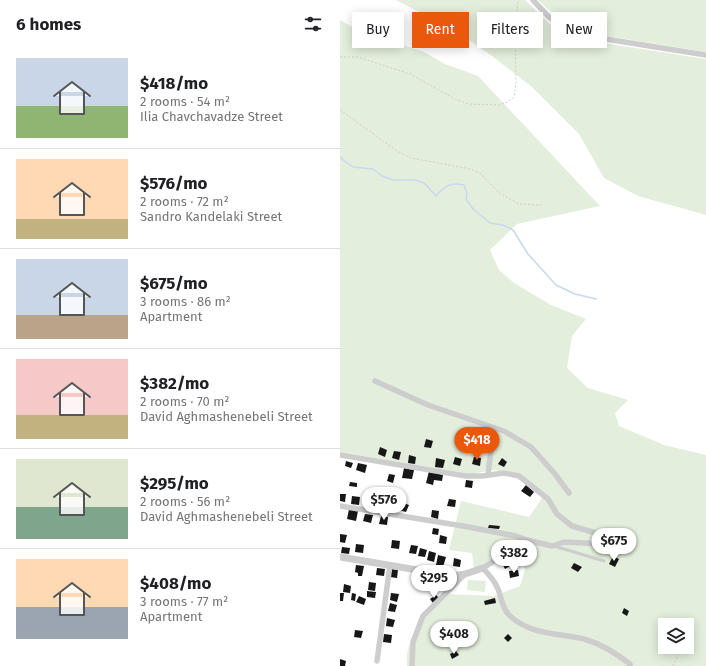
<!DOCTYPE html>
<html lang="en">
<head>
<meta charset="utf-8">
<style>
  body { margin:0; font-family:"Fira Sans",sans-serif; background:#f2f2f2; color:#202124; height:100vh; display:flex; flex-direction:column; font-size:15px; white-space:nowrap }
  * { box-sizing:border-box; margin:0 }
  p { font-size:13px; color:#757577 }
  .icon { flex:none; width:22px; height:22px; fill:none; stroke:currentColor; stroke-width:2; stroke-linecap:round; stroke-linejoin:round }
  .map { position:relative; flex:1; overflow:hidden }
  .details { display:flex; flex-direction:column; background:#fff; width:340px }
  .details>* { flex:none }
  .banner { position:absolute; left:12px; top:12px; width:294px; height:36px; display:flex; gap:8px }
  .fabs { position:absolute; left:318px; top:618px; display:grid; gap:8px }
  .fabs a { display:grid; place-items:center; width:36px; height:36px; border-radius:0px; background:#fff; box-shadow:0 2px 10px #0003; font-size:20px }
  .price { position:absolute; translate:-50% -34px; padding:0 9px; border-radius:14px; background:#fff; color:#222; font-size:13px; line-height:26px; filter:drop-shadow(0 1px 2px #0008) }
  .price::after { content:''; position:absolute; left:50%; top:24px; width:12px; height:9px; margin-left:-6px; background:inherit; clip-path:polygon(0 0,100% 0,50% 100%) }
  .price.on { background:#ea580c; color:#fff }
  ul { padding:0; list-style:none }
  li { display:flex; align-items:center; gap:12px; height:100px; padding:0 16px }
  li+li { border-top:1px solid #e0e0e0 }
  li span { display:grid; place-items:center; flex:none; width:112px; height:80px; border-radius:0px; color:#555 }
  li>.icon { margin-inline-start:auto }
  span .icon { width:48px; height:48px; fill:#fffc; stroke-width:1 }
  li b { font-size:17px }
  h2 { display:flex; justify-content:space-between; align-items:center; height:48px; padding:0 16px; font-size:17px }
  .pill { padding:0 14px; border-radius:0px; background:#fff; box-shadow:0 2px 10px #0003; font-size:14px; line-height:36px }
  .pill.on { background:#ea580c; color:#fff }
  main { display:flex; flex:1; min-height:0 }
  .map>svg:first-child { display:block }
</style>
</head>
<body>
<main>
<section class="details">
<h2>6 homes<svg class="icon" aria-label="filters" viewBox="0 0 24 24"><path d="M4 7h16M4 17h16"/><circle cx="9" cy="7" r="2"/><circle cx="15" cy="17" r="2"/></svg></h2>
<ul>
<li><span style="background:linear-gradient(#c9d6e8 60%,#8fb573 0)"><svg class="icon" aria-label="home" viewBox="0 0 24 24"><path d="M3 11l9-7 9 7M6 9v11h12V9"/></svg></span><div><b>$418/mo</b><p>2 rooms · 54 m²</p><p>Ilia Chavchavadze Street</p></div></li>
<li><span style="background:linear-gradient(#ffd9b3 75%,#c2b280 0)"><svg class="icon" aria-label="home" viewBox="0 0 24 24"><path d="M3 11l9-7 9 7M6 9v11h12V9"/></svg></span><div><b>$576/mo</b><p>2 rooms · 72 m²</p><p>Sandro Kandelaki Street</p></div></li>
<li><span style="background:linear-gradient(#c9d6e8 70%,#b9a48a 0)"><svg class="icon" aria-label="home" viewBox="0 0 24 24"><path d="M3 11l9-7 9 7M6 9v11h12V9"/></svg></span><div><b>$675/mo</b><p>3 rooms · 86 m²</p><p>Apartment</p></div></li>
<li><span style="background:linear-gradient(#f6c9c9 70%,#c2b280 0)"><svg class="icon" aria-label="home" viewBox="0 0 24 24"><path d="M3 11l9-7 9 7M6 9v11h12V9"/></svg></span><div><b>$382/mo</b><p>2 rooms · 70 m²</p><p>David Aghmashenebeli Street</p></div></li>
<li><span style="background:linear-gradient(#dfe7d0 60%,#7fa58c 0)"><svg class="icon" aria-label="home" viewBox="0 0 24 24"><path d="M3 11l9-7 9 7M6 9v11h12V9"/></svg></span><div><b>$295/mo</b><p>2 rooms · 56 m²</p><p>David Aghmashenebeli Street</p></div></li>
<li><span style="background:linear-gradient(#ffd9b3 60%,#9aa5b1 0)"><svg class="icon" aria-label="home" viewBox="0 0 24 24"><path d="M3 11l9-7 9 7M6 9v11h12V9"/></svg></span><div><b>$408/mo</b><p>3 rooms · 77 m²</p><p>Apartment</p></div></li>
</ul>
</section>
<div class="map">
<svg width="366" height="666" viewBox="0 0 366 666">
  <rect width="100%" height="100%" fill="#fff"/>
  <path fill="#e3eedc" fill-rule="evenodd" d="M56 0H185L217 31 244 40 366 59V215L298 196 264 178 239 134 192 87 152 56 117 32Z
    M198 0H366V52L248 33 227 24 211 12Z
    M0 20 16 29 84 52 105 64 138 76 260 206 177 224 150 250 159 270 174 283 211 305 246 319 232 336 227 368 248 388 288 400 275 413 279 426 324 445 366 455V666H67C64 636 88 614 107 594L154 596 180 586 185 569 171 547 144 567 134 569 132 553 109 550 121 501 189 517 205 494 179 473 153 470 131 474 0 452ZM325 625H347V647H325Z
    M128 580 146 581 145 592 127 590Z"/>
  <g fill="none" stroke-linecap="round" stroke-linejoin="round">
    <path stroke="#c7d9f0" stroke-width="1.5" d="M0 156 3 160 13 167 33 169 42 176 53 180H75L84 183 96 196C105 186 109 182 124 185L127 193 126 199 133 209 150 223 163 225 173 230 188 254 216 285 235 294 256 299"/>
  </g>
  <path fill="#171717" d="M86 439 93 441 91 448 84 447Z
    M127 442 134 443 133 450 126 449Z
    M40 447 47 450 45 457 38 454Z
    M54 451 61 452 59 460 52 458Z
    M69 455 76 457 75 464 68 463Z
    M115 457 122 459 120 466 113 464Z
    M134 457 141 458 140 466 132 464Z
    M96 458 105 460 103 468 95 467Z
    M162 458 167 462 164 467 158 464Z
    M6 461 13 463 11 468 5 466Z
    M18 463 27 465 25 473 16 470Z
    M64 468 74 470 72 479 62 478Z
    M89 471 103 475 102 481 94 480 93 485 86 483Z
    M49 474 55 475 53 483 47 481Z
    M126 480 133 481 132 488 125 487Z
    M10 482 17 483V487L9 486Z
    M186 485 194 492 190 497 181 491Z
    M0 494H6L5 502 0 501Z
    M12 496 20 497 19 505 11 504Z
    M109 499 116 500 115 507 107 506Z
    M28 500 36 501 35 509 27 508Z
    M48 500 54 502 52 509 46 508Z
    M61 502 69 505 66 512 59 510Z
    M9 509 18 511 16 521 7 519Z
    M92 510 99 511 98 519 91 517Z
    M25 514 33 515 31 523 23 521Z
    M41 516 48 517 47 525 39 524Z
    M149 525 160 526 159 529 148 528Z
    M93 528 99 529 98 535 92 534Z
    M0 534 7 535 5 543 0 542Z
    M100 535 107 537 106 544 99 543Z
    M52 540 60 541 59 549 51 548Z
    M16 544 24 545 23 553 15 552Z
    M71 545 78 546 76 554 69 553Z
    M2 547 10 548 9 554 1 553Z
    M80 548 87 550 85 557 78 556Z
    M89 551 96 553 94 562 87 560Z
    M98 555 106 557 103 567 96 565Z
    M273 556 279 559 275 567 269 564Z
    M114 558 121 560 120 567 113 566Z
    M169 560 172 565 165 569 162 563Z
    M234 563 242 567 238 572 231 568Z
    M16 565 24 566 22 576H18V573L15 572Z
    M37 568 45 569 44 576 36 575Z
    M52 569 58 570 57 578 50 577Z
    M178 570 179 576 170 578 169 571Z
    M91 577 98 578 96 590 90 589 91 584H89Z
    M29 582 36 583 35 591 28 590Z
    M4 584 11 586 10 593 3 592Z
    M27 591 36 592 35 598 27 597Z
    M0 593H4L3 601H0Z
    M12 593 16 594 15 601 11 600Z
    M51 593 59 594 57 602 50 600Z
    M96 595 99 598 93 603 90 599Z
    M19 596 26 599 24 605 16 602Z
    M155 598 156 603 145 605 144 601Z
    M50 603 57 605 55 612 48 611Z
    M284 608 289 611 287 616 282 613Z
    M47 618 55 620 53 627 46 626Z
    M15 630 23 631 21 638 14 637Z
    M44 634 52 635 51 643 43 642Z
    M168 634 172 638 168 642 164 638Z
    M116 651 119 655 112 659 110 654Z
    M0 659 6 661 5 666H0Z"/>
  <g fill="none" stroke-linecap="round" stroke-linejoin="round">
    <path stroke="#cdcdcd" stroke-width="1" stroke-dasharray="2 2" stroke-linecap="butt" d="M0 57H18L70 74 117 100 129 104 159 105 168 102 174 97 176 83 175 33 178 0
      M0 110 57 151 71 158 130 169 140 173 159 193 179 204 201 205
      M333 666 339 652"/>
    <path stroke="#cdcdcd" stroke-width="3" d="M214 546 264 561"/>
    <path stroke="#cdcdcd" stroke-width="5.5" d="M193 0 209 17 230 29 253 37 366 55
      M35 381 88 405 164 431 191 447 215 474 229 493
      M0 455 126 476H142L164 473 179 476 208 499 217 514 232 526 256 533 266 538 267 542 264 544 224 542 212 546 187 540 176 536 123 526 0 506
      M148 474 154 428
      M187 540 143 568C148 574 153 579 156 585 162 595 161 608 170 616 191 635 218 633 244 639 262 644 275 653 290 664V666
      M37 661 50 565
      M72 666 73 642 83 616 125 574"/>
    <path stroke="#cdcdcd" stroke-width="7" d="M0 557 113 576 125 574 143 568"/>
  </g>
</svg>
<div class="fabs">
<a><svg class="icon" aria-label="layers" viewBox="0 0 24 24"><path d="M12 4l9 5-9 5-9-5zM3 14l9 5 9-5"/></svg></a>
</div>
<b class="price on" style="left:137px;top:461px">$418</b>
<b class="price" style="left:44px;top:521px">$576</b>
<b class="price" style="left:274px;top:562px">$675</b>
<b class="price" style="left:174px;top:574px">$382</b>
<b class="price" style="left:94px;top:599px">$295</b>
<b class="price" style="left:114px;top:655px">$408</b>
<div class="banner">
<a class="pill">Buy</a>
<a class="pill on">Rent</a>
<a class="pill">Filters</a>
<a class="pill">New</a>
</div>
</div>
</main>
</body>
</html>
